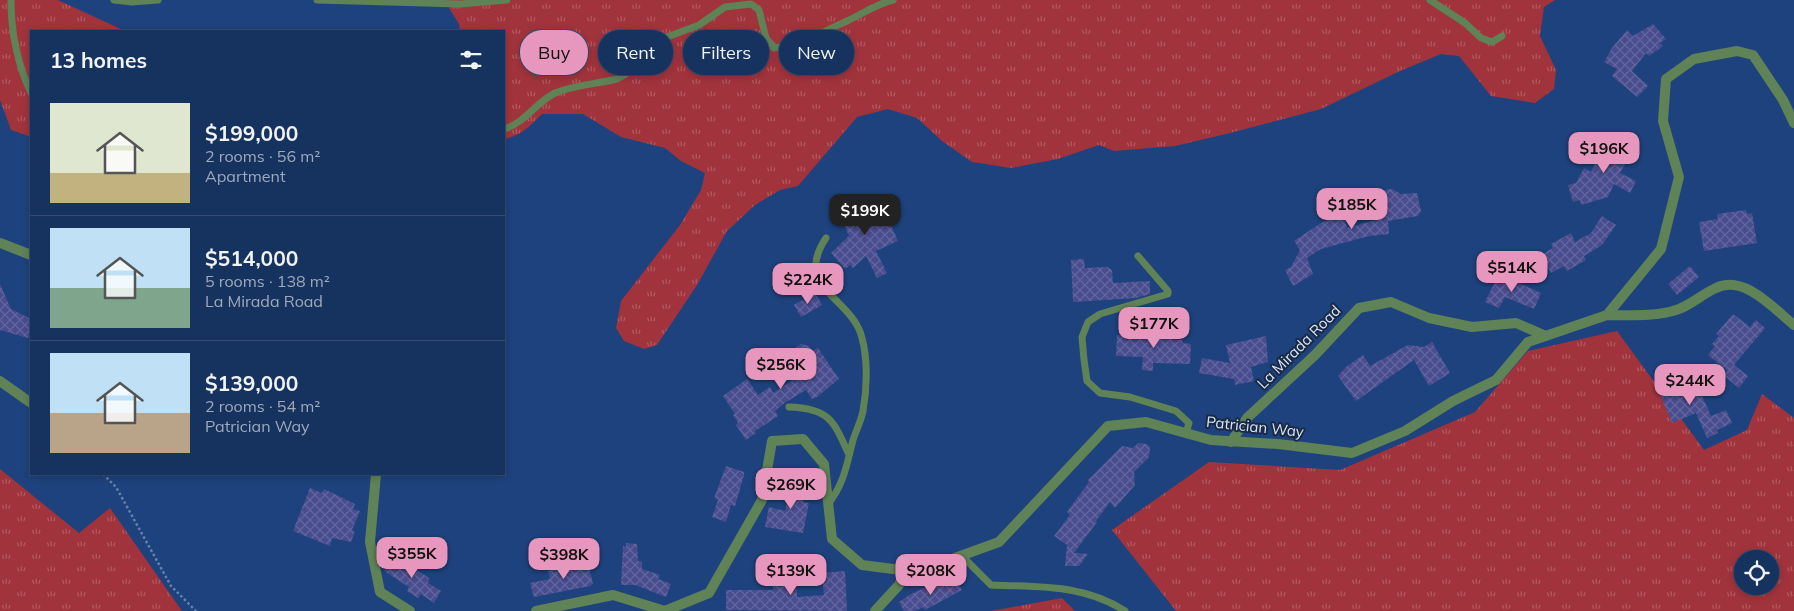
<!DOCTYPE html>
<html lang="en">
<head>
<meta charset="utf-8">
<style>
  body { margin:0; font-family:Mulish,sans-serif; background:#1f3a64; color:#f1f3f6; height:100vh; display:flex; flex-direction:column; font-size:19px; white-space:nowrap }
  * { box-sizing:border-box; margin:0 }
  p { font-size:16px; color:#9eaabc }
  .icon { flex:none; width:28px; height:28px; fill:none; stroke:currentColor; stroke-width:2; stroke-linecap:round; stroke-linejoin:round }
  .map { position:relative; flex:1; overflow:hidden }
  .side { position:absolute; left:30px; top:30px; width:475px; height:445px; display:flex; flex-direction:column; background:#16325e; border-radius:0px; box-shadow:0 2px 8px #0003,0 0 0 1px #354d73 }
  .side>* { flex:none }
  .top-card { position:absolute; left:520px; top:30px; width:475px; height:45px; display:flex; gap:10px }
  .tools { position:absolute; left:1734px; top:550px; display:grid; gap:10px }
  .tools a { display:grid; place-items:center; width:45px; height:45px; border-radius:50%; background:#16325e; box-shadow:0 2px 8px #0003,0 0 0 1px #354d73; font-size:25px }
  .price { position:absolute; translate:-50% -42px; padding:0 11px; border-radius:10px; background:#e797bd; color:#111; font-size:16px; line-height:32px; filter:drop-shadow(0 1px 2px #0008) }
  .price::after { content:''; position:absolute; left:50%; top:30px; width:15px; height:11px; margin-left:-8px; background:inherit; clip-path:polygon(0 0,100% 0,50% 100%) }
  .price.active { background:#222; color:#fff }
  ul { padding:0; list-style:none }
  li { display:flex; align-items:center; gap:15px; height:125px; padding:0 20px }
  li+li { border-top:1px solid #354d73 }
  li span { display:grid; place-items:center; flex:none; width:140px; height:100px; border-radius:0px; color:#555 }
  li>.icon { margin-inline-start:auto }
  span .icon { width:60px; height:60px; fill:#fffc; stroke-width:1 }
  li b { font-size:21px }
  h2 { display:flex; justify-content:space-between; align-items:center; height:60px; padding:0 20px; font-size:21px }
  .pill { padding:0 18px; border-radius:22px; background:#16325e; box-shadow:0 2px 8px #0003,0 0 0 1px #354d73; font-size:18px; line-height:45px }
  .pill.active { background:#e797bd; color:#111 }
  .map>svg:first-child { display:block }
</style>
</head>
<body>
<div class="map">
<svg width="1794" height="611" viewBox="0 0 1794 611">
  <defs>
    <pattern id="grass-tufts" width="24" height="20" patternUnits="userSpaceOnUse" patternTransform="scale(1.25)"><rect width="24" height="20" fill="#a1333c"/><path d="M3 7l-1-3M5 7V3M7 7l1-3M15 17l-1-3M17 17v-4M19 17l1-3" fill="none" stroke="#b15a63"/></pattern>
    <pattern id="building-cross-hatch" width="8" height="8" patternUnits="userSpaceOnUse" patternTransform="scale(1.25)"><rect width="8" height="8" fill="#494c8e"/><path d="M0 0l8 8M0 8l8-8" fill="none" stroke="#62669f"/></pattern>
  </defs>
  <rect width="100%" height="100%" fill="#1e427d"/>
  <path fill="url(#grass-tufts)" fill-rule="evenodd" d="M0 0H58L125 31H31V137L11 130 0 100Z
    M444 0H1555L1544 7 1540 36 1556 70 1554 89 1535 103 1491 96 1459 56 1441 54 1400 71 1321 109 1226 134 1175 146 1114 151 1099 145 1058 159 1011 168 972 162 942 141 917 118 888 109 857 117 798 186 780 190 755 205 727 231 697 285 657 345 644 349 624 341 616 328 621 301 680 225 701 190 705 173 681 161 665 148 621 137 583 114H542C530 126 521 136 504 139V31H460L459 24Z
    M1617 331 1704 450 1747 430 1762 394 1794 418V611H1176L1112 530 1209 462 1340 470 1475 412 1528 351ZM1742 559H1770V586H1742Z
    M0 469 79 533 110 508 182 611H0Z
    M1062 598 1075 611H991Z"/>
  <path fill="url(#building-cross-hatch)" d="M1653 24 1666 39 1660 43 1663 46 1649 56 1646 53 1632 71 1648 86 1637 97 1612 76 1617 69 1604 62 1612 48 1627 30 1633 36Z
    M1602 139 1627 140 1628 158 1620 173 1636 181 1630 193 1614 184 1608 197 1581 205 1580 200 1573 202 1568 185 1576 183 1584 168 1591 172 1602 149Z
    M1392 189 1401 194 1417 193 1421 211 1418 216 1388 221 1389 234 1369 236 1321 249 1307 258 1313 274 1293 286 1285 270 1291 267 1300 250 1294 241 1324 221 1344 217 1347 228 1376 220 1374 197 1384 190Z
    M870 199 875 205 881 203 898 241 876 251 887 273 877 278 866 256 853 268 850 265 845 269 831 253 849 236 839 213Z
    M1746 210 1747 214 1752 213 1757 243 1704 251 1699 222 1718 219 1717 214Z
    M1602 216 1616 225 1602 245 1584 256 1586 260 1567 271 1564 266 1551 273 1541 255 1553 248 1551 244 1571 233 1575 242 1591 233Z
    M1084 259 1085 268 1107 267 1112 270 1113 283 1150 281V294L1136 298 1073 302 1071 260Z
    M1690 266 1699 277 1677 295 1668 284Z
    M1499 274 1541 293 1534 309 1505 297 1499 308 1485 302Z
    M0 284 11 309 31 319V331L28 338 0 330Z
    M815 293 822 305 801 317 794 305Z
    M1733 314 1750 327 1756 320 1765 328 1734 365 1748 376 1739 388 1723 375 1727 370 1708 355 1715 346 1712 344 1719 336 1716 334Z
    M1142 330 1172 331 1171 339 1183 340 1182 343 1191 344 1190 364 1153 363V371L1142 370 1143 357 1116 356 1117 335 1142 336Z
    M1266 336 1268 362 1251 367 1254 381 1235 385 1234 379 1199 373 1202 358 1230 363 1226 345Z
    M1432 342 1450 373 1429 386 1414 360 1356 401 1338 376 1346 367 1363 355 1370 366 1408 345 1424 347Z
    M801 344 809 346 812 351 818 348 839 379 817 397 812 399 806 390 786 402 775 411 778 416 755 431 756 433 746 440 736 425 738 423 733 415 735 414 723 396 747 379 758 395 770 387 773 393 796 378 784 356Z
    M1676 376 1679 384 1687 380 1688 384 1692 383 1696 392 1700 391 1711 416 1726 410 1732 423 1717 430 1718 433 1707 438 1696 413 1672 423 1656 384Z
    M1138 443 1146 444 1150 447 1149 457 1134 472 1135 485 1115 508 1110 502 1096 521 1097 522 1074 553 1088 554 1079 566H1065L1067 545 1054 536 1070 515 1067 512 1089 482 1088 480 1122 446 1133 448Z
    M726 466 744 472V475L735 506 731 505 726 522 712 517 718 500 714 498Z
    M793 474 804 477 801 494H805L803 502 809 503 803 533 765 527 769 507 785 511Z
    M310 488 322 493 324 489 355 504 353 509 360 511 352 530 355 531 351 542 332 538 330 546 293 531Z
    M626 543 637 544 638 561 642 562V569L660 575 658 579 671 584 666 597 635 585H621L623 546 626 547Z
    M394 555 429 578 428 583 441 591 434 603 421 594 418 598 407 591 409 587 384 571Z
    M582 562V564L588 563 593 584 590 586 534 597 530 583 550 579 548 571Z
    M845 571 847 611 726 610V590H773V572H792V589H797V597L824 595 822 573Z
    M955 577 962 590 925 610 923 607 915 611H904L899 602 909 595 937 582 938 585Z"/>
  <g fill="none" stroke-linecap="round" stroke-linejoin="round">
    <path stroke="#6581ad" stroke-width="2.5" stroke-dasharray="2.5 2.5" stroke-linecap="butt" d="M103 474 116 487 171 586 196 611"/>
    <path stroke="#5f8257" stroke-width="7" d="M11 0C11 33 17 63 31 93
      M114 0 132 2 158 0
      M317 0 460 4 507 0
      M1430 0 1465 23 1481 38 1492 42 1502 36
      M504 129C525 123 535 103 555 93 574 85 596 84 617 79L626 74 648 50 662 39 699 25 725 7 751 4 759 10 766 38 774 48C798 45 824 32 847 21 862 14 876 4 893 0
      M826 238C792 288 853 298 862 338 868 360 867 389 863 411 861 421 856 431 853 440 847 463 844 485 828 504
      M1138 256 1168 291V294L1100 314 1088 322 1082 337 1084 360 1087 381 1100 393 1130 397 1176 411 1189 423 1186 433
      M789 407C829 408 834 421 849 455
      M962 556 991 585C1039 587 1083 584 1125 611"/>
    <path stroke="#5f8257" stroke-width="10" d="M0 243 31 255
      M1607 315C1629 315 1655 317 1676 310 1690 306 1702 294 1716 288 1744 274 1774 309 1794 325
      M0 381 31 403
      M1231 442 1247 418 1315 355 1359 308 1391 302 1429 318 1472 327 1516 323 1546 336
      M376 474 370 542 380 592 410 611
      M536 611 613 595 665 611 709 593 762 500 772 441 803 439 824 464 832 539 862 565 916 572 999 542 1108 426 1146 422 1211 440 1278 444 1352 453 1405 431 1453 401 1496 380 1528 342 1607 315 1661 249 1679 177 1663 121 1666 79 1694 59 1737 51 1753 55 1783 100 1794 123
      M875 611 899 585 905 571"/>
  </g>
  <g text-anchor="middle" stroke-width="4" stroke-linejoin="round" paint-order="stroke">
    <g font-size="15" fill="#d8e6fb" stroke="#1a2a45">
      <text transform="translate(1299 347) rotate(-45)" y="5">La Mirada Road</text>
      <text transform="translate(1255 427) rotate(6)" y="5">Patrician Way</text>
    </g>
  </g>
</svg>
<div class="tools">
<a><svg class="icon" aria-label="locate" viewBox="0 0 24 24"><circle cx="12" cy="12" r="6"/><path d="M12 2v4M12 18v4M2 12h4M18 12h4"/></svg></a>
</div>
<b class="price" style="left:1604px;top:174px">$196K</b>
<b class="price" style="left:1352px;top:230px">$185K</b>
<b class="price active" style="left:865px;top:236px">$199K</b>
<b class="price" style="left:1512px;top:293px">$514K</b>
<b class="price" style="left:808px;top:305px">$224K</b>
<b class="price" style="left:1154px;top:349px">$177K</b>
<b class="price" style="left:781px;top:390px">$256K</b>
<b class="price" style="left:1690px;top:406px">$244K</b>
<b class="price" style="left:791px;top:510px">$269K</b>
<b class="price" style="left:412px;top:579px">$355K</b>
<b class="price" style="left:564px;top:580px">$398K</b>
<b class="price" style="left:791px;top:596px">$139K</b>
<b class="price" style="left:931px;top:596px">$208K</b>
<div class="top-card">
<a class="pill active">Buy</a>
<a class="pill">Rent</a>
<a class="pill">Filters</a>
<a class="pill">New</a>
</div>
<section class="side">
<h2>13 homes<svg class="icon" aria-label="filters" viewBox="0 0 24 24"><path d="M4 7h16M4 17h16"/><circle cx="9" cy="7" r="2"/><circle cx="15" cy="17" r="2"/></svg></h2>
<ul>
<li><span style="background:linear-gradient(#dfe7d0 70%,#c2b280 0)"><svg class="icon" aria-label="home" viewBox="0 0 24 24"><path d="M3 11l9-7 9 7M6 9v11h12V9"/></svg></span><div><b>$199,000</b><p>2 rooms · 56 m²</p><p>Apartment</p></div></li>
<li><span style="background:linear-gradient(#bfe0f5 60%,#7fa58c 0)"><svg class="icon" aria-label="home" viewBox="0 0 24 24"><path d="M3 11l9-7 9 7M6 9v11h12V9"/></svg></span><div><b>$514,000</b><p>5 rooms · 138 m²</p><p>La Mirada Road</p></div></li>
<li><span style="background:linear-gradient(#bfe0f5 60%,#b9a48a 0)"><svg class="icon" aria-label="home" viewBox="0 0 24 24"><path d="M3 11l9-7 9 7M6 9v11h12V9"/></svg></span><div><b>$139,000</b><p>2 rooms · 54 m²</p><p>Patrician Way</p></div></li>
</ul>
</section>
</div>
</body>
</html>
